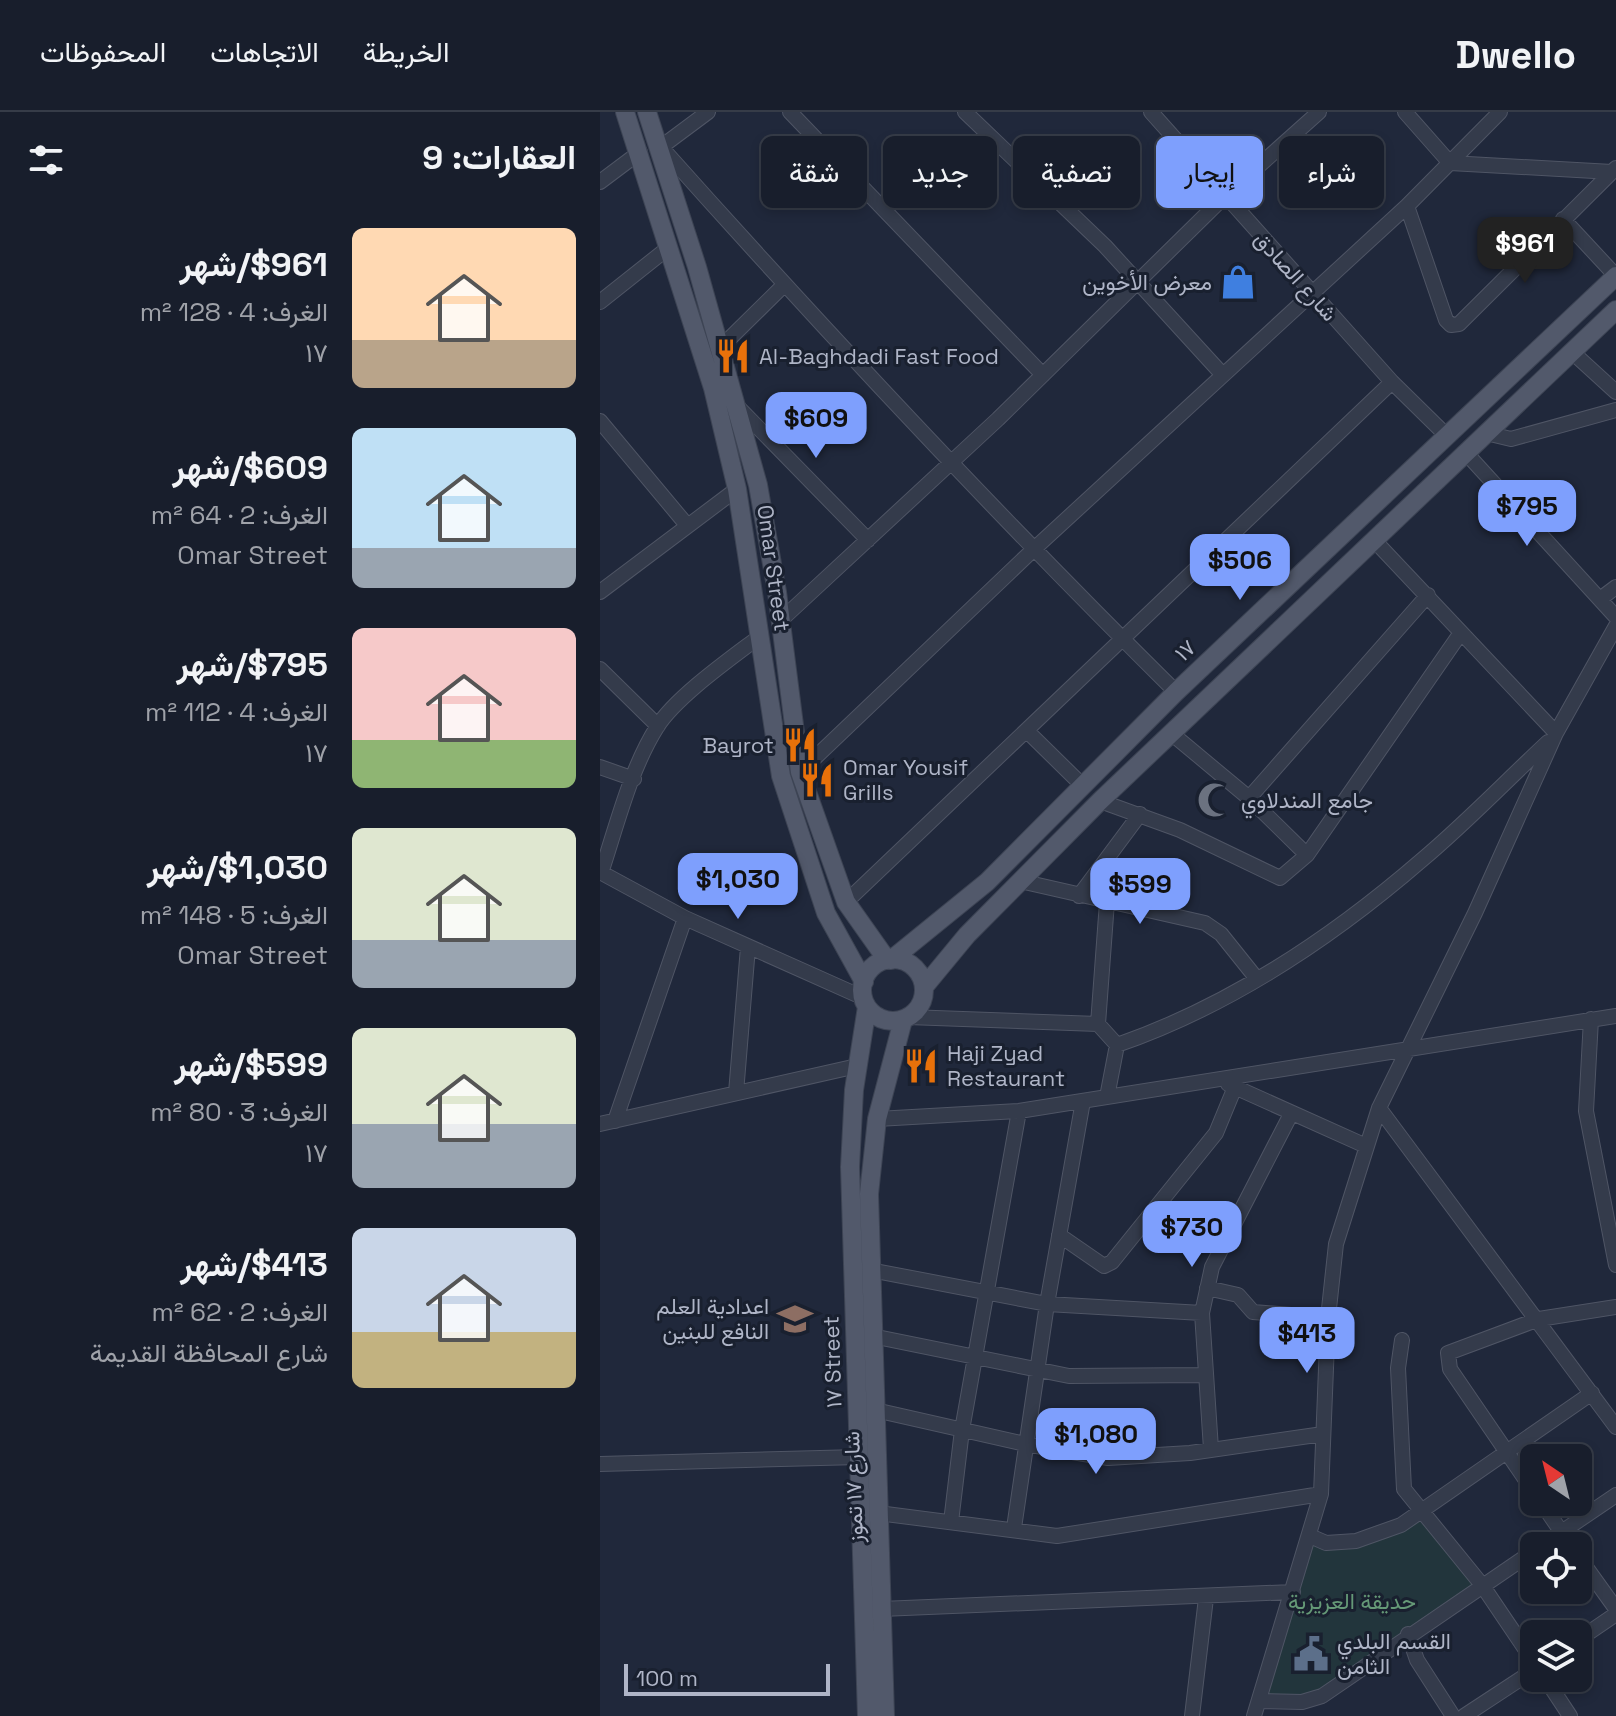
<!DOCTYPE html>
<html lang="ar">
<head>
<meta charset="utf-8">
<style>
  body { margin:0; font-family:"Space Grotesk",Vazirmatn,sans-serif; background:#212734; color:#f1f3f6; direction:rtl; height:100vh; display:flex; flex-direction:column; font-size:30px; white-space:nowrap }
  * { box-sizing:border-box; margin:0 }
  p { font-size:26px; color:#9fa2a9 }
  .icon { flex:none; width:44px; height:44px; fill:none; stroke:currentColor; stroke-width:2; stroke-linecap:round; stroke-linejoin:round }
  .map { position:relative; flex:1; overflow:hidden; direction:ltr }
  .drawer { display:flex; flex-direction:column; background:#181e2c; width:600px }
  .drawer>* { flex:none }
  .guide { position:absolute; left:24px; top:24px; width:760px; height:72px; direction:rtl; display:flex; gap:16px }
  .needle { width:52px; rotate:325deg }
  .controls { position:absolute; left:920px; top:1332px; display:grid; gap:16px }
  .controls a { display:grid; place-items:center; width:72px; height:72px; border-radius:12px; background:#181e2c; box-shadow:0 4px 12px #0003,0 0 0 2px #363c48; font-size:40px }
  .scale { position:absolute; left:24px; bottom:20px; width:206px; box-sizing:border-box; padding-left:8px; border:4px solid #afb5c7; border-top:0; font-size:22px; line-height:28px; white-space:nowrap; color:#afb5c7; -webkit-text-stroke:6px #19202f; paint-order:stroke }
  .price { position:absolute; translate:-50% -68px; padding:0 18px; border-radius:16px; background:#7e9ffd; color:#111; font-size:26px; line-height:52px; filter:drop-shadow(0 2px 4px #0008) }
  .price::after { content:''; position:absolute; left:50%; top:48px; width:24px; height:18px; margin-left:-12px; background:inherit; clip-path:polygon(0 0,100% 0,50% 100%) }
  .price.selected { background:#222; color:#fff }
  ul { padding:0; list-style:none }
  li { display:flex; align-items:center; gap:24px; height:200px; padding:0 24px }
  li span { display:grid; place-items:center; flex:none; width:224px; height:160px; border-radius:12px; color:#555 }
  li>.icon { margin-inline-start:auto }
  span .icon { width:96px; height:96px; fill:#fffc; stroke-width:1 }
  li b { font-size:34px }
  h2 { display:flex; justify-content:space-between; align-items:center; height:96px; padding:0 24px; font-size:34px }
  .pill { padding:0 28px; border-radius:12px; background:#181e2c; box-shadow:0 4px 12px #0003,0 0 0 2px #363c48; font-size:28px; line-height:72px }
  .pill.selected { background:#7e9ffd; color:#111 }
  header { display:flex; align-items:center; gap:48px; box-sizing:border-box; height:112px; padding:0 40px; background:#181e2c; border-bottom:2px solid #363c48 }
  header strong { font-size:38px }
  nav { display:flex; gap:44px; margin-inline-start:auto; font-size:28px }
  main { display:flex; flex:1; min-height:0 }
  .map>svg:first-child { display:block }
</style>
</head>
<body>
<header>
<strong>Dwello</strong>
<nav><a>الخريطة</a><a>الاتجاهات</a><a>المحفوظات</a></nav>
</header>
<main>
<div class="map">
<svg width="1016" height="1604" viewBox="0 0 1016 1604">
  <rect width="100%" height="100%" fill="#20283b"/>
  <path fill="#22353c" d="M819 1402 882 1473 712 1588 659 1589 709 1427 756 1429Z"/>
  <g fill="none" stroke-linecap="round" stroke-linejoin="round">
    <g stroke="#4f5565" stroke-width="16">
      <path id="minor" d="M108 0 61 35C227 221 398 404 576 580
        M190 0 443 263
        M365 0 505 134 622 262
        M551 0 792 270 847 324
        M805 0 850 51
        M850 51 1012 60
        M0 70 40 40
        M807 94 846 208 851 213 859 212 1016 56
        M963 107 1016 164
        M0 190 68 136
        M121 235 184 173
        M971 239 1016 280
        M137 294 268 428
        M0 309 86 412
        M886 321 911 327 1016 298
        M866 341 1016 505
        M773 427 956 621
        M0 480 137 377
        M1000 487 1016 475
        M181 508 398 307 624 85 719 0
        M0 557 58 614
        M427 619 483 674
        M571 621 649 686 707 743
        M0 655 34 667
        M200 660 434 437 807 94 900 0
        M649 686 828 483
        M500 689 580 718 680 766 707 743 860 522
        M0 760 85 806 264 886
        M1 761C17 713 30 658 57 615 76 585 130 547 159 525
        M420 769 605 811 621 822 657 867
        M479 784 540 702
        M246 790 792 270
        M308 905 498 912 517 933C630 894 733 825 823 747 867 710 906 669 948 630
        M991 907 986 999 1016 1153
        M498 912 507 790
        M628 972 766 1034
        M136 981 148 835
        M507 985 517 933
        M779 996 1016 1315
        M277 1007 419 999 1016 904
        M15 1009 85 806
        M0 1012 257 954
        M459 1123 504 1154 512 1150 616 1021 635 975
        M270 1158 447 1192 602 1201
        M607 1176 638 1183 653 1200 728 1206
        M272 1224 469 1264 604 1263
        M802 1228 798 1256 804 1377 882 1473 934 1550
        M275 1298 425 1332 508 1346 590 1341 723 1322
        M611 1337 602 1201 612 1155 691 1002
        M0 1352 259 1345
        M934 1380 850 1257 848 1241 939 1207 1016 1195
        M941 1390 971 1434
        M278 1401 457 1424 721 1382
        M351 1410 362 1318 419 999
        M414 1416 447 1192 483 989
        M710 1424 726 1431 756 1429 801 1413 992 1281
        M941 1434 1016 1383
        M978 1444 1016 1497
        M281 1497 693 1480
        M808 1522 817 1548 853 1604
        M978 1528 1016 1502
        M945 1566 970 1604
        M659 1589 702 1590 722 1584 934 1439
        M592 1604 606 1486
        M654 1604 721 1382 728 1206 736 1132 779 996 875 801 956 621 1016 514
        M864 1604 934 1558"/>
    </g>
    <g stroke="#3d4454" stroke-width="20">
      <path id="major" d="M25 0 113 276 137 377 181 664 226 801 264 870
        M47 0 97 155 158 373 177 480 200 660 246 790 287 848
        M262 878a31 31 0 1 1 62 0a31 31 0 1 1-62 0Z
        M291 848 387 770 576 580 1016 164
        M324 875 367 823 500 689 1016 198
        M267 1604 250 1055 254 978 267 895
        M285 1604 269 1082 277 1007 303 908"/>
    </g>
    <use href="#minor" stroke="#343b4b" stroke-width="14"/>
    <use href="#major" stroke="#52596b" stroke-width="18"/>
  </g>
  <defs>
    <g id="shop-bare" transform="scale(2.76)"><path d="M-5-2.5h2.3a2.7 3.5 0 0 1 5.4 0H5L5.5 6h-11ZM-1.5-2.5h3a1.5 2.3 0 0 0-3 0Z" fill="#3f7fe0" stroke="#19202f" stroke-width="2.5" paint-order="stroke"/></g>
    <g id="restaurant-bare" transform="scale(2.76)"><path d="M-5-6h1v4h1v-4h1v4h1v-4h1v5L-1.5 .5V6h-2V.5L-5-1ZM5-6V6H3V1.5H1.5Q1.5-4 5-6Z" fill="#e8710a" stroke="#19202f" stroke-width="2.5" paint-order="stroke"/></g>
    <g id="mosque-bare" transform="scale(2.76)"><path d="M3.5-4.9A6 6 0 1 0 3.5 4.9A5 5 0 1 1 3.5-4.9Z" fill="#6b7280" stroke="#19202f" stroke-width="2.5" paint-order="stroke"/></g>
    <g id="school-bare" transform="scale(2.76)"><path d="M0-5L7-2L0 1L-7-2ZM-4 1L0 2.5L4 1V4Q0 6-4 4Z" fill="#8d6e63" stroke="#19202f" stroke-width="2.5" paint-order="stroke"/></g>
    <g id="civic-bare" transform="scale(2.76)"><path d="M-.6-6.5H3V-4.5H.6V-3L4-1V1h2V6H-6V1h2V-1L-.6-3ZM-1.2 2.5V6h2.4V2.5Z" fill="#5c6f8a" stroke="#19202f" stroke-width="2.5" paint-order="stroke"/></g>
  </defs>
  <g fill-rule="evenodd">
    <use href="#shop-bare" x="638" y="170"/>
    <use href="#restaurant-bare" x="133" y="244"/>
    <use href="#restaurant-bare" x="200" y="633"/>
    <use href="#restaurant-bare" x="217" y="668"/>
    <use href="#mosque-bare" x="615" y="688"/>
    <use href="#restaurant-bare" x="321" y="954"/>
    <use href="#school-bare" x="195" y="1207"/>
    <use href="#civic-bare" x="711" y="1542"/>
  </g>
  <g text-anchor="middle" stroke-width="6" stroke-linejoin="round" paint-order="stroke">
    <g font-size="22" fill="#afb5c7" stroke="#19202f">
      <text transform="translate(696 164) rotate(48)" y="8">شارع الصادق</text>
      <text transform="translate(174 456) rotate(82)" y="8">Omar Street</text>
      <text transform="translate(585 538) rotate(-43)" y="8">١٧</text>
      <text transform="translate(232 1250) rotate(-92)" y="8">١٧ Street</text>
      <text transform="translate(253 1375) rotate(-92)" y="8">شارع ١٧ تموز</text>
    </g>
    <g font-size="22" fill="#afb5c7" stroke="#19202f" text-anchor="start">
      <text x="612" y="178" text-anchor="end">معرض الأخوين</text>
      <text x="159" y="252">Al-Baghdadi Fast Food</text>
      <text x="174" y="641" text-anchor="end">Bayrot</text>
      <text x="243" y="663">Omar Yousif<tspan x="243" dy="25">Grills</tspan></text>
      <text x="641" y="696">جامع المندلاوي</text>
      <text x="347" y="949">Haji Zyad<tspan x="347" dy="25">Restaurant</tspan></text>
      <text x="169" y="1202" text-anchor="end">اعدادية العلم<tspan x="169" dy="25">النافع للبنين</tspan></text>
      <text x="737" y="1537">القسم البلدي<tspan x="737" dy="25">الثامن</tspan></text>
    </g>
    <g font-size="22" fill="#659977" stroke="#19202f">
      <text x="752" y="1497">حديقة العزيزية</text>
    </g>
  </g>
</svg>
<div class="controls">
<a><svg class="needle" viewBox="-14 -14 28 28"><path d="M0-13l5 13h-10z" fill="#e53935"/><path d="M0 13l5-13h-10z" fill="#9fa2a9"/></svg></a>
<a><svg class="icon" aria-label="locate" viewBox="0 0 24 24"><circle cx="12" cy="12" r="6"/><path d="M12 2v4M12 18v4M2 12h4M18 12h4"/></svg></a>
<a><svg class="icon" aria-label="layers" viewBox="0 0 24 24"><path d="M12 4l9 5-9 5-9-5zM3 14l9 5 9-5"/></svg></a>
</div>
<div class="scale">100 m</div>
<b class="price selected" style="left:925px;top:173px">$961</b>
<b class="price" style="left:216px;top:348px">$609</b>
<b class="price" style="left:927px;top:436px">$795</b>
<b class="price" style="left:640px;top:490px">$506</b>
<b class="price" style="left:138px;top:809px">$1,030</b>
<b class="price" style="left:540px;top:814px">$599</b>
<b class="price" style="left:592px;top:1157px">$730</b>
<b class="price" style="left:707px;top:1263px">$413</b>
<b class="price" style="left:496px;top:1364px">$1,080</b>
<div class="guide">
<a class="pill">شراء</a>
<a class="pill selected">إيجار</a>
<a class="pill">تصفية</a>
<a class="pill">جديد</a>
<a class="pill">شقة</a>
</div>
</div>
<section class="drawer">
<h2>العقارات: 9<svg class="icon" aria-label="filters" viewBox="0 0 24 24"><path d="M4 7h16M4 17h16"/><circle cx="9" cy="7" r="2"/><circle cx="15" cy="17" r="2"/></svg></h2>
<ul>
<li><span style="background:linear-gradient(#ffd9b3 70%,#b9a48a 0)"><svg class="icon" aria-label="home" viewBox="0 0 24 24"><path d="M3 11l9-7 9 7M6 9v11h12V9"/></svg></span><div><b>$961/شهر</b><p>الغرف: 4 · 128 m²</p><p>١٧</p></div></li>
<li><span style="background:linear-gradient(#bfe0f5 75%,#9aa5b1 0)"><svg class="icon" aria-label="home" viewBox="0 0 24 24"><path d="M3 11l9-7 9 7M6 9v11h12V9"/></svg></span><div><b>$609/شهر</b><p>الغرف: 2 · 64 m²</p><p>Omar Street</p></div></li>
<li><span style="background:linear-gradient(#f6c9c9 70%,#8fb573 0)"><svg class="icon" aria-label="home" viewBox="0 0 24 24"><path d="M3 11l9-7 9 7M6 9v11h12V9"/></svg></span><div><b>$795/شهر</b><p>الغرف: 4 · 112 m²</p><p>١٧</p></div></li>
<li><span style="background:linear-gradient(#dfe7d0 70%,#9aa5b1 0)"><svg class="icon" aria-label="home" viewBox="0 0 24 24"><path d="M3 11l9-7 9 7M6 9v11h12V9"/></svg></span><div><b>$1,030/شهر</b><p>الغرف: 5 · 148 m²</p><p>Omar Street</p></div></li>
<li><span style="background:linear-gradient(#dfe7d0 60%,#9aa5b1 0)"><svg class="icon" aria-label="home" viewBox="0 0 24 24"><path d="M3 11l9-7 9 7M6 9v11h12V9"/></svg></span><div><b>$599/شهر</b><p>الغرف: 3 · 80 m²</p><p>١٧</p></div></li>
<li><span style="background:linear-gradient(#c9d6e8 65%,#c2b280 0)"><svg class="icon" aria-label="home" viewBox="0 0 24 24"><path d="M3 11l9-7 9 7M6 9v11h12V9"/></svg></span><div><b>$413/شهر</b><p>الغرف: 2 · 62 m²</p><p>شارع المحافظة القديمة</p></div></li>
</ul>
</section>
</main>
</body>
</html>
